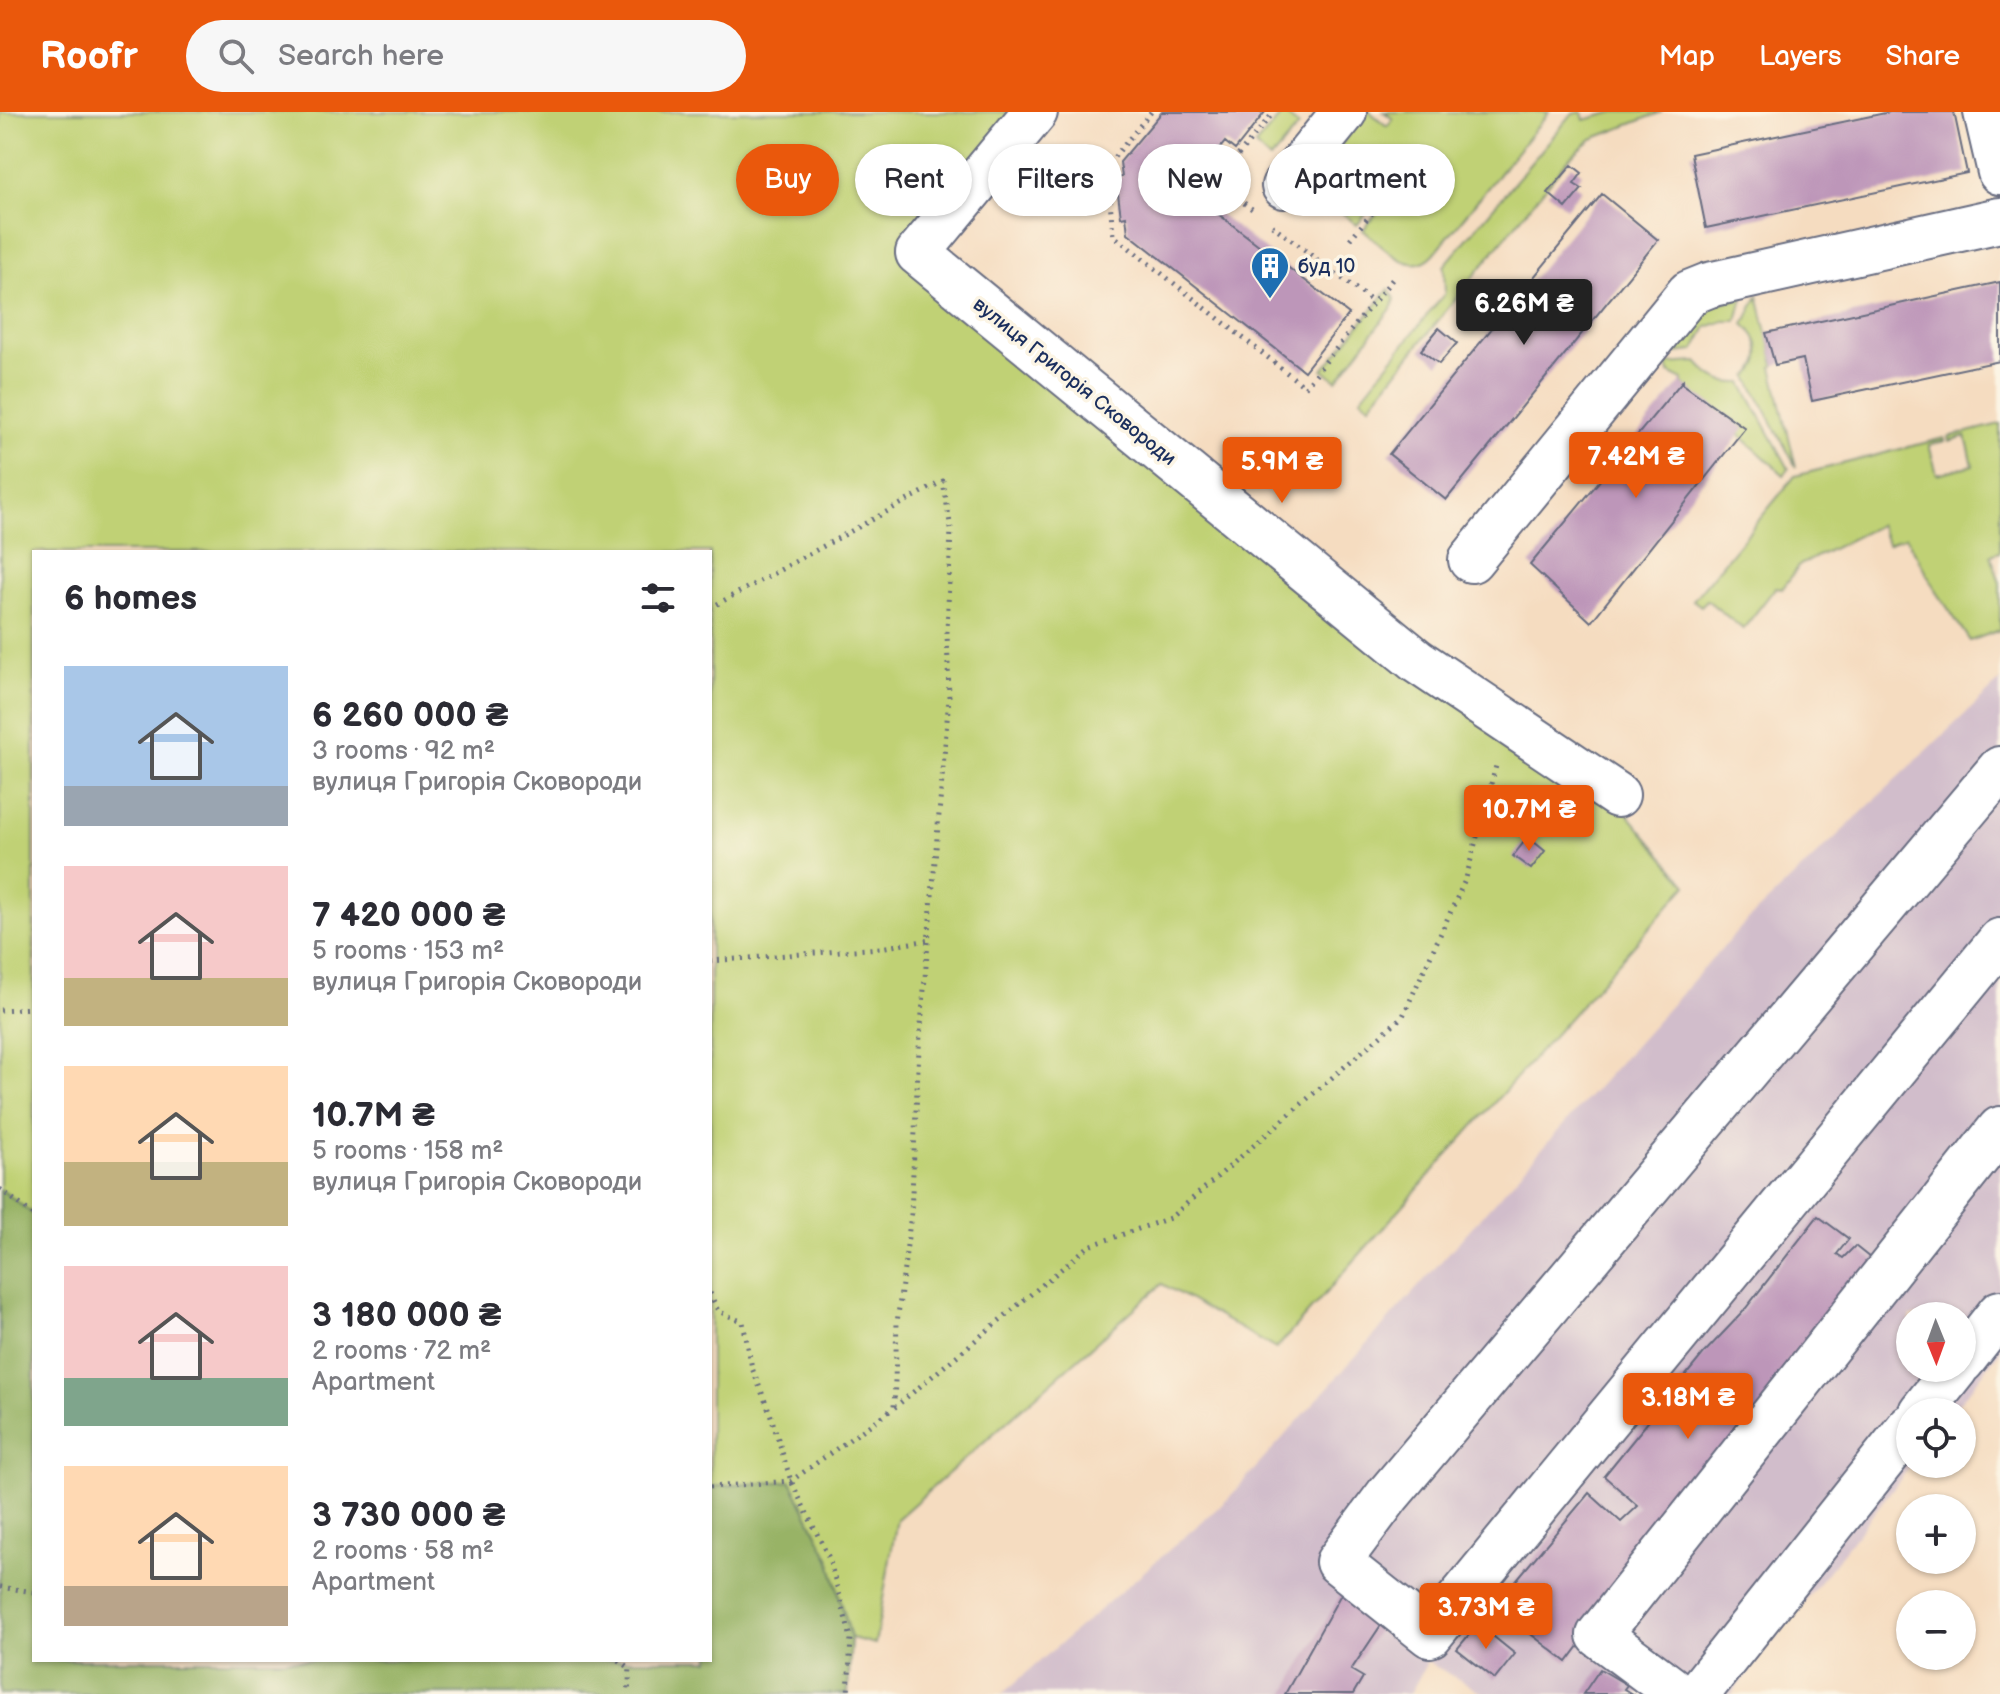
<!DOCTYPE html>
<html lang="en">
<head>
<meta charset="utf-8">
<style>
  body { margin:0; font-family:"Balsamiq Sans",sans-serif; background:#f7f7f7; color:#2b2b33; height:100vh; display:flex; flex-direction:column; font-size:30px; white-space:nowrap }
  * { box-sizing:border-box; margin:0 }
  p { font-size:26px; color:#7c7c81 }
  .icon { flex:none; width:44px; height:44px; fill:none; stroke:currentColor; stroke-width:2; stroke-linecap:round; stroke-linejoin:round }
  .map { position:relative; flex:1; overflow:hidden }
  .panel { position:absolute; left:32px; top:438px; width:680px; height:1112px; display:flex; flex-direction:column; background:#fff; border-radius:0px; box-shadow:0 2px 6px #0004 }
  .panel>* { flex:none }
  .hud { position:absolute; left:736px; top:32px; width:760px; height:72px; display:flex; gap:16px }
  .needle { width:52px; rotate:179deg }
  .controls { position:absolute; left:1896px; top:1190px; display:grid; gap:16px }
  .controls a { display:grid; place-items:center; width:80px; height:80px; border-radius:50%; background:#fff; box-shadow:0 2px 6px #0004; font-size:40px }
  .price { position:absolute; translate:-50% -68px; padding:0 18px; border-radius:8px; background:#ea580c; color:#fff; font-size:26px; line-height:52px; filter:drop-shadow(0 2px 4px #0008) }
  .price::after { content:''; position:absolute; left:50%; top:48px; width:24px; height:18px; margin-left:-12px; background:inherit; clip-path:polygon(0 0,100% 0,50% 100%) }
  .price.current { background:#222; color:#fff }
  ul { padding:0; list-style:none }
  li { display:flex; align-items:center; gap:24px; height:200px; padding:0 32px }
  li span { display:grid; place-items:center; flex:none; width:224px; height:160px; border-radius:0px; color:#555 }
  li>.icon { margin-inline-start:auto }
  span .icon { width:96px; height:96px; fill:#fffc; stroke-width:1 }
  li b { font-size:34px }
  h2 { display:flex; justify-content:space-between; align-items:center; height:96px; padding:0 32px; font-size:34px }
  .chip { padding:0 28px; border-radius:36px; background:#fff; box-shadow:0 2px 6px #0004; font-size:28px; line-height:72px }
  .chip.current { background:#ea580c; color:#fff }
  header { display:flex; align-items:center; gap:48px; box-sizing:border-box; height:112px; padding:0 40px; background:#ea580c; color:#fff }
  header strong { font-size:38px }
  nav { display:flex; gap:44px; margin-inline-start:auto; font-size:28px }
  .search { width:560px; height:72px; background:#f7f7f7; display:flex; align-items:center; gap:20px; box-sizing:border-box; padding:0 28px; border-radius:44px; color:#7c7c81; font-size:30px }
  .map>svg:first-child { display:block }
</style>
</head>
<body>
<header>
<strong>Roofr</strong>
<div class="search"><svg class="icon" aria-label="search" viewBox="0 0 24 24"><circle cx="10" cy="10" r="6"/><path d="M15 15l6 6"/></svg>Search here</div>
<nav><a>Map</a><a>Layers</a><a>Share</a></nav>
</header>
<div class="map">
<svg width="2000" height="1582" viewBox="0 0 2000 1582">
  <rect width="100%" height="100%" fill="#fcf5e5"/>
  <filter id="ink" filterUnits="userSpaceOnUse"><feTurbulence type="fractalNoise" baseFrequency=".0125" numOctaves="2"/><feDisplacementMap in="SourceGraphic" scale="16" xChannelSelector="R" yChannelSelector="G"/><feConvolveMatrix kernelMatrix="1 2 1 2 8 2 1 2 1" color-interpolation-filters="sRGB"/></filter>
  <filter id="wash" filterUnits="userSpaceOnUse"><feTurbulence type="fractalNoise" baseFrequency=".006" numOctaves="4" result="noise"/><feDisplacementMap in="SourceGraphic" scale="32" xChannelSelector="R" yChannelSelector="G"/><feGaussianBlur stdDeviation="1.8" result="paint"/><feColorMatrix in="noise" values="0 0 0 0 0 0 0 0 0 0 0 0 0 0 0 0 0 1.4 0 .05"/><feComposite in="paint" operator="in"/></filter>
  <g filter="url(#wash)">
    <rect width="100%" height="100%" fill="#f5dcc0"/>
    <path fill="#d1bdcb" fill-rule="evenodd" d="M2000 569V1239L1952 1300H1910L1912 1352 1732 1582H1485L1427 1550 1410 1582H1002L1227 1388 1742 814ZM1910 1204H1962V1256H1910Z"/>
    <path fill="#c0d174" stroke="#6e8069" stroke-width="2" d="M0 0H1035L919 141 1621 694 1687 773 1276 1237 1162 1172 897 1407 875 1532 851 1526 829 1446 791 1370 710 1375V440H34V1103L0 1077Z
      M1364 0H1370L1387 14 1393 7 1384 0H1549L1434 142C1410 168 1383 134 1363 118L1380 97 1374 92 1357 113 1322 84 1317 66Z
      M1582 0 1584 8 1615 0H1662L1592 27 1570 45 1370 293 1361 286 1445 181 1444 154 1572 2Z
      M1283 1 1299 14 1270 48 1255 34Z
      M1389 177 1395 187 1393 194 1337 268 1323 258Z
      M1758 184 1775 253 1772 255 1796 355 1748 265C1766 248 1761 227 1744 212Z
      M1743 186 1737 209H1724L1707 215 1694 239 1674 241 1707 193Z
      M1697 250C1711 266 1721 272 1742 271L1789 357 1784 363 1683 272V268L1669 261 1667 252Z
      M2000 312V440L1991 443 2000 471V518L1970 529 1937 480 1906 425 1888 432 1879 413 1800 453 1782 477 1776 475 1743 517 1707 488 1701 494 1693 488 1795 364 1944 326 1945 329 1929 333 1937 362 1973 353 1966 324 1949 329 1948 325Z"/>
    <path fill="#98b366" stroke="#5a7162" stroke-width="2" d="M0 1077 34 1103V1548H710V1375L791 1369 829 1446 851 1526 848 1582H0Z"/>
    <g id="blocks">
      <path fill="#bd96b9" d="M1162 0H1265L1235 38 1225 30 1202 59 1205 92 1349 202 1304 259 1128 121 1126 104 1121 105 1116 66 1122 65 1120 50Z
        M1890 0H1954L1967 61 1706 116 1691 42Z
        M1572 53 1582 61 1574 72 1582 77 1566 96 1548 81Z
        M1602 82 1658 128 1446 388 1389 342Z
        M2000 170V249L1812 289 1803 247 1775 253 1766 221Z
        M1439 216 1457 231 1439 252 1421 238Z
        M1683 268V272L1745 316 1591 510 1530 453Z
        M1528 725 1545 739 1531 757 1513 744Z
        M1818 1104 1849 1127 1837 1142 1843 1146 1855 1134 1880 1154 1633 1462 1567 1550 1532 1523 1498 1490 1589 1381 1621 1410 1638 1394 1604 1364 1704 1241 1742 1201Z
        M1341 1482 1385 1507 1351 1558 1363 1565 1353 1582H1285Z
        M1478 1512 1515 1542 1495 1567 1457 1537Z
        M1600 1557 1627 1573 1624 1577 1632 1582H1583Z"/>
    </g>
  </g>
  <g filter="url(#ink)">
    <use href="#blocks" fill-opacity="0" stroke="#676c80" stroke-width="2"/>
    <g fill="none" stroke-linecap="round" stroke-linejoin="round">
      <g stroke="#676c80" stroke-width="48">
        <path id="minor" d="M1035 0 918 141 1417 549 1617 683
          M1986 0 2000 60
          M1284 74 1344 0
          M1471 448 1689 181 1709 173 2000 108
          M2000 657 1388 1383 1338 1450 1430 1523 2000 829
          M1962 1249 2000 1201
          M1921 1300 1956 1256
          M1678 1582 1599 1523 2000 1017
          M1697 1582 1910 1314"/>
      </g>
      <path stroke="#676c80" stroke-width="5" stroke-dasharray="2 6" stroke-linecap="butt" d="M1151 0 1107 54 1113 123 1305 275 1395 164
        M1203 71 1216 70
        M1252 97 1216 70 1274 0
        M1272 113 1373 190
        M1350 127 1377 95
        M710 496 943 369 951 417 947 520 949 585 919 936 911 1102 897 1211 894 1296
        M710 849 880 836 929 828
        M0 898 34 896
        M0 1077 34 1103
        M710 1181 718 1199 743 1210 752 1256 770 1301 791 1369 829 1446 851 1526 848 1582
        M710 1375 791 1369 894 1296 1089 1134 1170 1106 1403 904 1466 766 1497 650
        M0 1475 34 1480
        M619 1548 630 1556 628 1582"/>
      <use href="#minor" stroke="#fff" stroke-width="44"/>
    </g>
  </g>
  <defs>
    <g id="building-pin" transform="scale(2)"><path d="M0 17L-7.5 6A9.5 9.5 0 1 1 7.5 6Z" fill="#1f6fb2" stroke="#fcf5e5"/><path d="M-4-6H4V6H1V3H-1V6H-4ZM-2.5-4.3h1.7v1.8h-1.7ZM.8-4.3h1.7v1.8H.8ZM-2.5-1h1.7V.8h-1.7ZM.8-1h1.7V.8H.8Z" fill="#fff"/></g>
  </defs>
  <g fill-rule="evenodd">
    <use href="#building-pin" x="1270" y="154"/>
  </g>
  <g text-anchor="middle" stroke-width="7" stroke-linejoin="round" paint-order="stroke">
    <g font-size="20" fill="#1b2f5e" stroke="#fcf5e5" text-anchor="start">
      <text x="1298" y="161">буд 10</text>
    </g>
    <g font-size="20" fill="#1b2f5e" stroke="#fcf5e5">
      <text transform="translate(1075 269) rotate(39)" y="7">вулиця Григорія Сковороди</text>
    </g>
  </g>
</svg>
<div class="controls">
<a><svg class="needle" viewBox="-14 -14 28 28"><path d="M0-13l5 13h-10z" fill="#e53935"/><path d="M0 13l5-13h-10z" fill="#7c7c81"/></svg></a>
<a><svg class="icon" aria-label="locate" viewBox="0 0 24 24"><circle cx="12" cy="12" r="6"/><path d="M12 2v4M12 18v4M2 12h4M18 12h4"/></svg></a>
<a>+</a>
<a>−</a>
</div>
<b class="price current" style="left:1524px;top:235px">6.26M ₴</b>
<b class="price" style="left:1636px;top:388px">7.42M ₴</b>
<b class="price" style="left:1282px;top:393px">5.9M ₴</b>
<b class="price" style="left:1529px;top:741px">10.7M ₴</b>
<b class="price" style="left:1688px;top:1329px">3.18M ₴</b>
<b class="price" style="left:1486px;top:1539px">3.73M ₴</b>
<div class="hud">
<a class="chip current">Buy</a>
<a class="chip">Rent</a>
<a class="chip">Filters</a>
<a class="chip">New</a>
<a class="chip">Apartment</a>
</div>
<section class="panel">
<h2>6 homes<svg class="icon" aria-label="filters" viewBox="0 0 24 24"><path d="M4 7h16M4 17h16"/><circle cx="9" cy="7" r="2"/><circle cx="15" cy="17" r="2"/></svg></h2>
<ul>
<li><span style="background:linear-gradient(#a9c7e8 75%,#9aa5b1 0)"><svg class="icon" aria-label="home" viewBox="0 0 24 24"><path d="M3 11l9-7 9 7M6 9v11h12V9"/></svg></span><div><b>6 260 000 ₴</b><p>3 rooms · 92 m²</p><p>вулиця Григорія Сковороди</p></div></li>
<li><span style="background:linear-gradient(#f6c9c9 70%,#c2b280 0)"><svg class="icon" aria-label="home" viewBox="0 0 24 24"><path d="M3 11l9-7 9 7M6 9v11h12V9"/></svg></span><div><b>7 420 000 ₴</b><p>5 rooms · 153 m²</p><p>вулиця Григорія Сковороди</p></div></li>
<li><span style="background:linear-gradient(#ffd9b3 60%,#c2b280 0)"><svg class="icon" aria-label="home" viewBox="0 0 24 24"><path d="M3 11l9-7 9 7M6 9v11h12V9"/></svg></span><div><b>10.7M ₴</b><p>5 rooms · 158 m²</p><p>вулиця Григорія Сковороди</p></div></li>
<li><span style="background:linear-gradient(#f6c9c9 70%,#7fa58c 0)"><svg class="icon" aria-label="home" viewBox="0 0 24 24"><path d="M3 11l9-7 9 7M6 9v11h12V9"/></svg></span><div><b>3 180 000 ₴</b><p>2 rooms · 72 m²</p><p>Apartment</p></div></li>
<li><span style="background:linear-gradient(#ffd9b3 75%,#b9a48a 0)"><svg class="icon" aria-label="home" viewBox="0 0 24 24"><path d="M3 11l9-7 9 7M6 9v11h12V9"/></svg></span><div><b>3 730 000 ₴</b><p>2 rooms · 58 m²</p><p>Apartment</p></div></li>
</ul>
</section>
</div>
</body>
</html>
